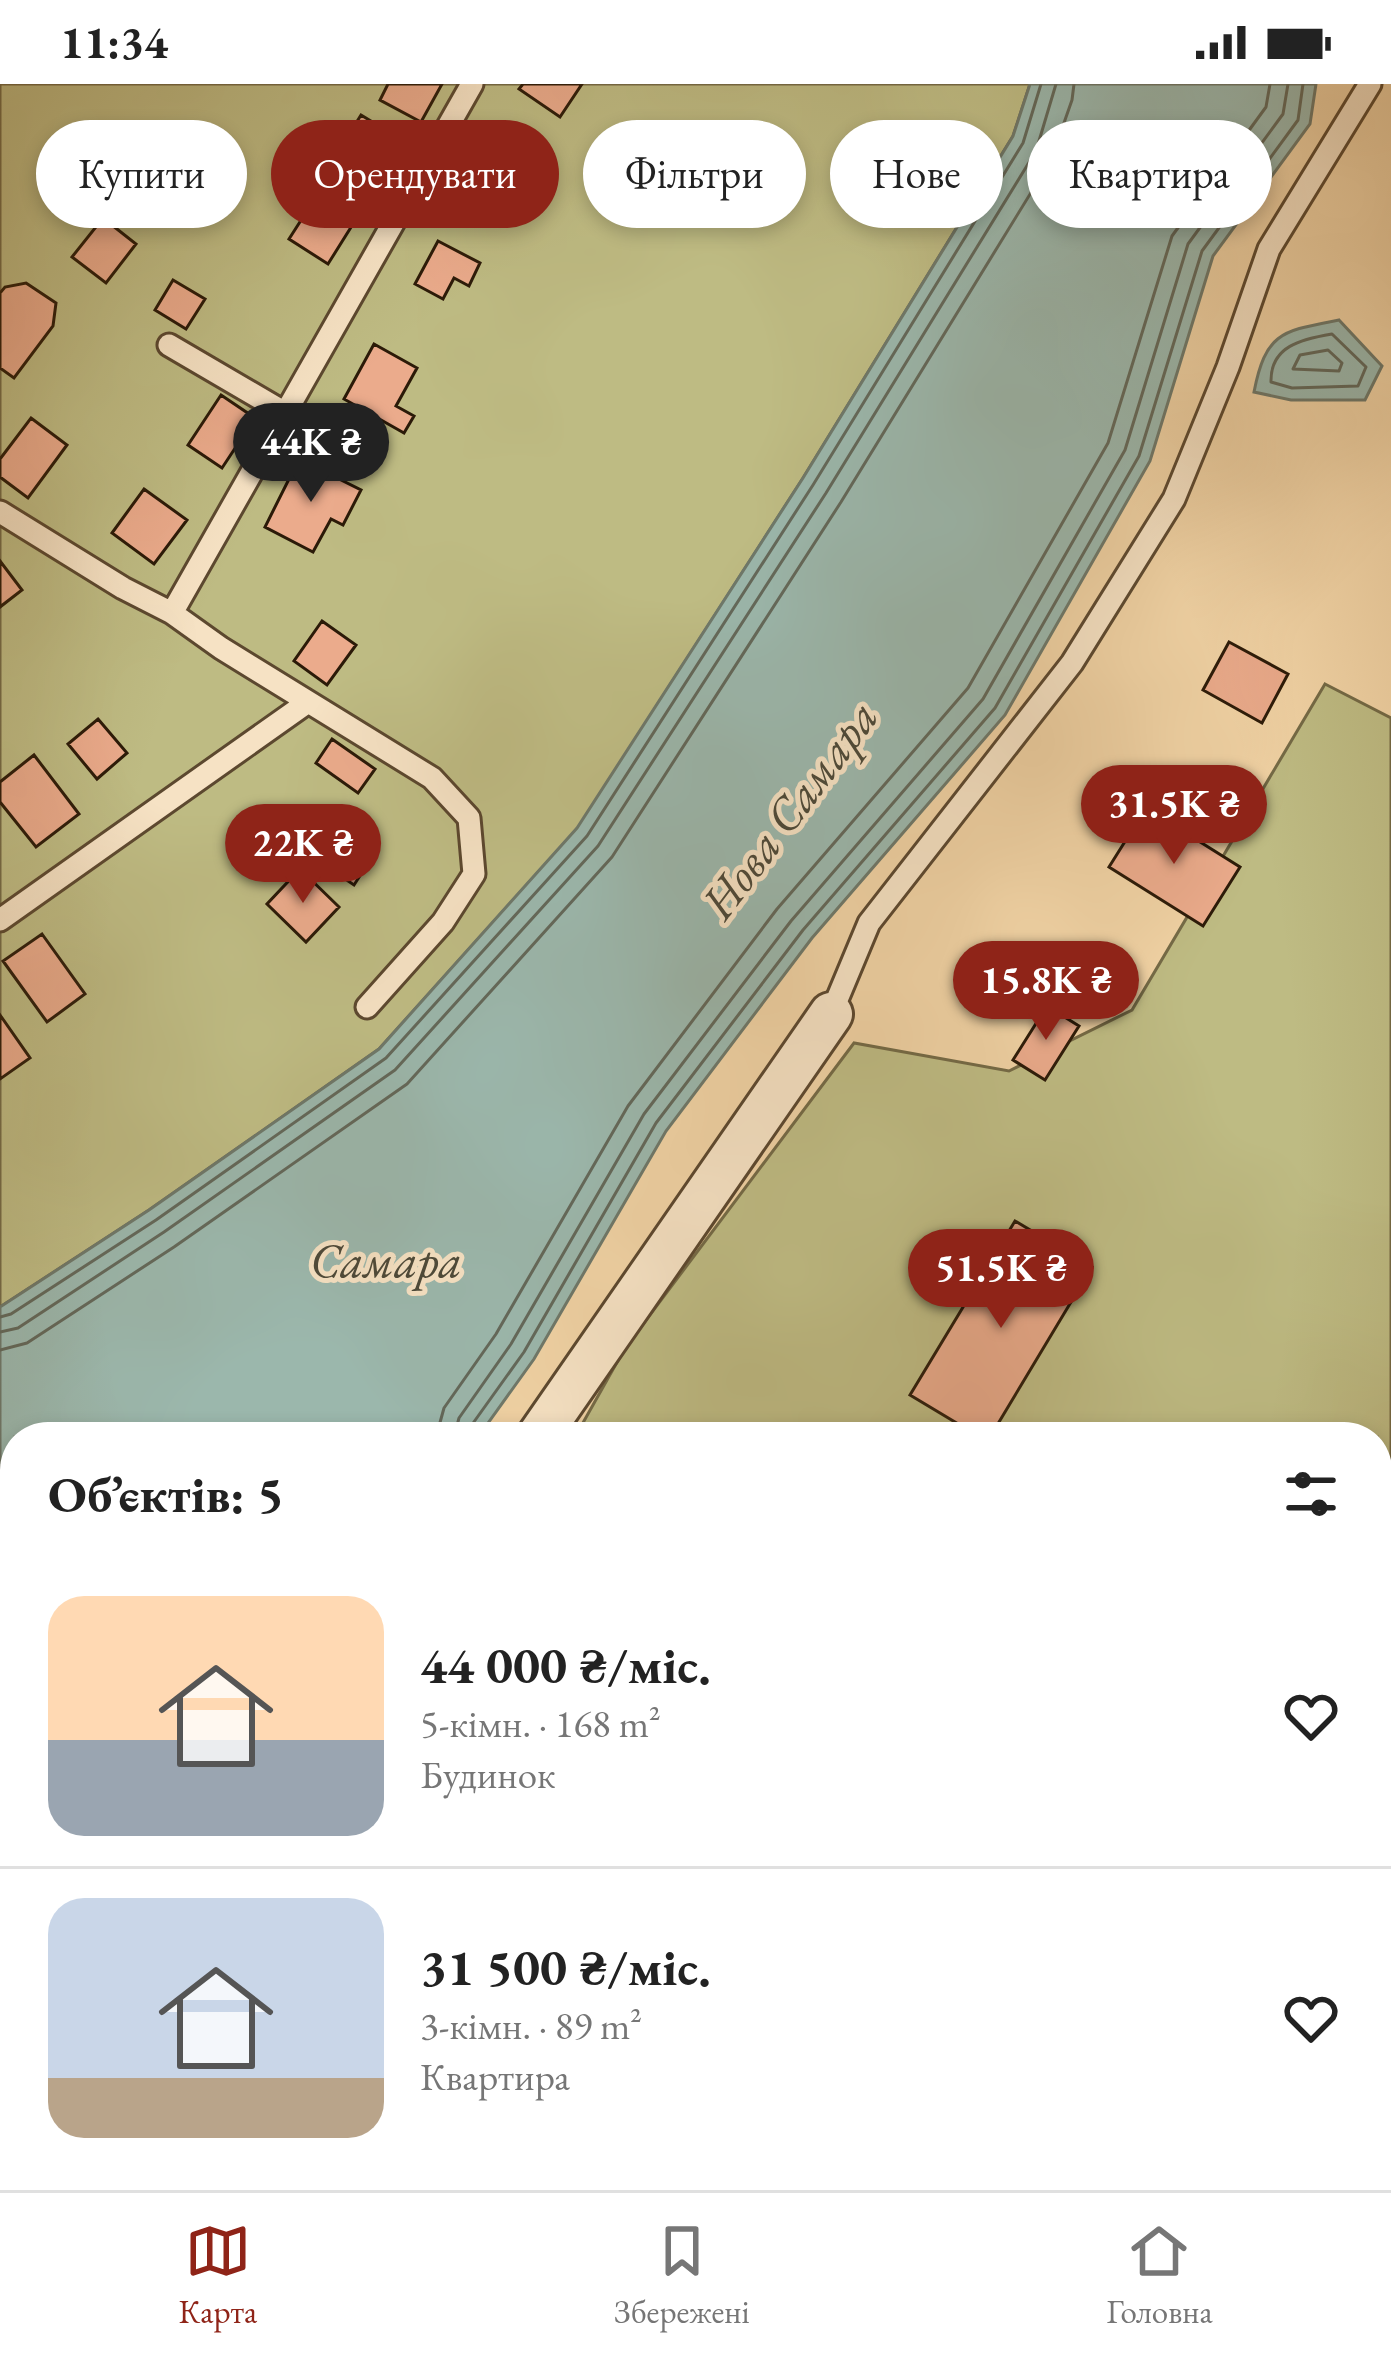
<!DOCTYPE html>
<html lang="uk">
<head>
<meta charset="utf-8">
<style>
  body { margin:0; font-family:"EB Garamond",serif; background:#f6f6f6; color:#222; height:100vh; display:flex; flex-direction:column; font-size:45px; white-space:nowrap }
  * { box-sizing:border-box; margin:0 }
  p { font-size:39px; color:#767676 }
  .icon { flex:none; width:66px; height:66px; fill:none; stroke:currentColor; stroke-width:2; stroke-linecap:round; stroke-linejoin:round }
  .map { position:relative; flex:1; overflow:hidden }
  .details { position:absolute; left:0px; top:1338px; width:1392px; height:768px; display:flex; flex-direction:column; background:#fff; border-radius:48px 48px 0 0; box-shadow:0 6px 18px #0003 }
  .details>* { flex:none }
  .banner { position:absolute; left:36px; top:36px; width:1320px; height:108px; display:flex; gap:24px }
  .price { position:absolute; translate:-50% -102px; padding:0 27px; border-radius:42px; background:#8f2418; color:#fff; font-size:39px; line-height:78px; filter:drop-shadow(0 3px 6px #0008) }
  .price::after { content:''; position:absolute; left:50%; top:72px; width:36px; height:27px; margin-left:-18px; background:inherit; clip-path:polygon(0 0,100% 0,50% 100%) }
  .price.on { background:#222; color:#fff }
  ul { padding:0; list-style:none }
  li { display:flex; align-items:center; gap:36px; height:300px; padding:0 48px }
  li+li { border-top:3px solid #e0e0e0 }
  li span { display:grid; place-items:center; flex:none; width:336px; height:240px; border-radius:36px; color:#555 }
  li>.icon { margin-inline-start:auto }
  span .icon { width:144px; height:144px; fill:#fffc; stroke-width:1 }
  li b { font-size:51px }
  h2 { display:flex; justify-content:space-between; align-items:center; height:144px; padding:0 48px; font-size:51px }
  .tag { padding:0 42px; border-radius:54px; background:#fff; box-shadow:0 6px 18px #0003; font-size:42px; line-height:108px }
  .tag.on { background:#8f2418; color:#fff }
  .status { display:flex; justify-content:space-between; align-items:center; height:84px; padding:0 60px; background:#fff; direction:ltr }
  .status svg { height:33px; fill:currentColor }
  .tab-bar { display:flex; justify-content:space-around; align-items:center; height:168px; border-top:3px solid #e0e0e0; background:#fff; font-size:33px; color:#767676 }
  .tab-bar a { display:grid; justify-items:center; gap:6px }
  .tab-bar .on { color:#8f2418 }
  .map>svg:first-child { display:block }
</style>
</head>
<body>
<div class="status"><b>11:34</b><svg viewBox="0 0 49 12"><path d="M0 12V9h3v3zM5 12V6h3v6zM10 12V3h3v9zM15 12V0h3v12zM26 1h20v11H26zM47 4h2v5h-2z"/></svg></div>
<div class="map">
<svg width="1391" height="2106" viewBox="0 0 1391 2106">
  <rect width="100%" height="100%" fill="#f1d3a5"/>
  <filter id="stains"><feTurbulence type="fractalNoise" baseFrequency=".00167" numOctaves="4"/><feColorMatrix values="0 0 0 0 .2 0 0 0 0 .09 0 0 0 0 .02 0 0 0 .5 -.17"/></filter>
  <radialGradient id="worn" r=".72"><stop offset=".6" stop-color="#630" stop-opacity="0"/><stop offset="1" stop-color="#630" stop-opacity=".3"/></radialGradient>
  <path fill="#bebb83" stroke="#746a46" stroke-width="3" d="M0 0H1030L1013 52 803 394 578 744 379 965 149 1126 0 1223Z
    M1325 600 1391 634V2106H754L741 2091H1377V1353H575L625 1264 854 959 1009 987 1132 926Z"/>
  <path fill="#9bb7ac" stroke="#6e786a" stroke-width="3" d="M1030 0H1316L1310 40 1213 172 1150 377 1005 631 812 854 666 1047 534 1275 478 1353H15V2091H595L606 2106H0V1223L149 1126 379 965 577 744 803 394 1013 52Z
    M1339 236 1382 282 1365 316H1291L1254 308C1266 247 1283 247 1339 236Z"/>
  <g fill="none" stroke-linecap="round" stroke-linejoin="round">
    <path stroke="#63685a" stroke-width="3" d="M1332 250 1366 283 1358 302 1292 304 1271 298C1270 262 1302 255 1332 250Z
      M1328 266 1342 279 1339 287 1293 285 1300 271Z
      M0 1233 11 1230 156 1136 386 974 587 752 813 401 1023 59 1041 0
      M0 1248 18 1244 164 1148 395 986 598 762 826 409 1036 67 1056 0
      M0 1266 27 1259 174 1163 407 1000 612 773 841 418 1051 76 1072 16 1074 0
      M436 1353 444 1324 496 1250 628 1022 777 825 968 604 1108 359 1172 152 1266 23 1270 0
      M454 1353 459 1334 511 1260 644 1030 791 837 983 615 1125 366 1188 160 1283 30 1288 0
      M469 1353 471 1342 524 1268 656 1039 803 846 995 624 1139 372 1202 167 1298 36 1303 0"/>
  </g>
  <path fill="#ebab8c" stroke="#2b1a08" stroke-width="3" d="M388 0H442L421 38 380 16Z
    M523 0H582L560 33 519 5Z
    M361 31 384 45 379 53 406 69 382 107 333 76Z
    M492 59 526 78 507 113 473 95Z
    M314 116 353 140 328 180 289 155Z
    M103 134 136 160 106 199 72 173Z
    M438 157 480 179 469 202 454 194 443 215 415 200Z
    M173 196 205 215 186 245 155 226Z
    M26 199 56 219 53 242 14 294 0 284V209L5 203Z
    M374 260 417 284 396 322 414 332 404 349 344 315Z
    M221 311 255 334 222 384 188 361Z
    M31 334 67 361 28 414 0 393V375Z
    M299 375 361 406 343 441 331 435 313 468 265 443Z
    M144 405 187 436 154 480 112 449Z
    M0 477 22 506 0 523Z
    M322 537 356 561 327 601 294 577Z
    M1229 558 1288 590 1262 639 1203 606Z
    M98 635 127 669 97 695 68 660Z
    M332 655 375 685 358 709 316 679Z
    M34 671 79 730 36 763 0 718V698Z
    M1146 724 1240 783 1203 842 1109 783Z
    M334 743 374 770 354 801 314 774Z
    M300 785 339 823 306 858 267 820Z
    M42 850 85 910 47 938 3 877Z
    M1047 922 1079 942 1045 996 1013 976Z
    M0 931 30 974 0 995Z
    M1015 1137 1092 1183 990 1353H980L910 1311Z
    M1179 2091H1191L1218 2106H1170Z"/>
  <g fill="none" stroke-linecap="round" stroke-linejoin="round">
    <g stroke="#5c482f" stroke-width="27">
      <path id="lane" d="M169 261 287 330
        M0 428 123 504 172 529 221 564 432 694 469 734 474 790 443 838 367 923
        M172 529 472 0
        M0 836 308 618
        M831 930 869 839 1072 579 1174 415 1228 283 1269 165 1370 0"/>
    </g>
    <g stroke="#5c482f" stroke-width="48">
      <path id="street" d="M538 1353 831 930
        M1377 1676 1391 1671
        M714 2091 726 2106
        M1104 2106 1112 2091"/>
    </g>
    <use href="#lane" stroke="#f6e2c4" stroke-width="21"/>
    <use href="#street" stroke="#f6e2c4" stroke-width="42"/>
  </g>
  <g text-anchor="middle" stroke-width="10" stroke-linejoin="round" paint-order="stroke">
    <g font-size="48" font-style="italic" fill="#4d4939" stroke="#f6e2c4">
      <text transform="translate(789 725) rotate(-53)" y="17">Нова Самара</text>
      <text x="386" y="1193">Самара</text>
    </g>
  </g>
  <rect width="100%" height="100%" filter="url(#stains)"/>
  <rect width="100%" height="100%" fill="url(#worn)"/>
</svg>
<b class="price on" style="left:311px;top:421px">44K ₴</b>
<b class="price" style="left:1174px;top:783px">31.5K ₴</b>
<b class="price" style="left:303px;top:822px">22K ₴</b>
<b class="price" style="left:1046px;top:959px">15.8K ₴</b>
<b class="price" style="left:1001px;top:1247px">51.5K ₴</b>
<div class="banner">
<a class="tag">Купити</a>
<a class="tag on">Орендувати</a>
<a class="tag">Фільтри</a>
<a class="tag">Нове</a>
<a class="tag">Квартира</a>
</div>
<section class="details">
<h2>Об’єктів: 5<svg class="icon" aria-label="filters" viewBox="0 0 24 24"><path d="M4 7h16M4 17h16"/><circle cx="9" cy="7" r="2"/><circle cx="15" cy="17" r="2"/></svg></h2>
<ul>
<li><span style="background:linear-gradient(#ffd9b3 60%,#9aa5b1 0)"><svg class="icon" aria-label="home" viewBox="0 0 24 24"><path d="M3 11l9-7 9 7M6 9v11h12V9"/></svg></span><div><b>44 000 ₴/міс.</b><p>5-кімн. · 168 m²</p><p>Будинок</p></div><svg class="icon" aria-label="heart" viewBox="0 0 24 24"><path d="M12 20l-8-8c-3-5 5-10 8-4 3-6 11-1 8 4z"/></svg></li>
<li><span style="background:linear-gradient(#c9d6e8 75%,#b9a48a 0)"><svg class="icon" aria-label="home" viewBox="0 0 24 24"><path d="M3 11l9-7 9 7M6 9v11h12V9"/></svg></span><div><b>31 500 ₴/міс.</b><p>3-кімн. · 89 m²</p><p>Квартира</p></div><svg class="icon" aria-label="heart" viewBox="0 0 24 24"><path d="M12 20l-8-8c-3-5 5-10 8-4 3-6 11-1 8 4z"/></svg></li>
</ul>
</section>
</div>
<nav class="tab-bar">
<a class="on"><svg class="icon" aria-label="map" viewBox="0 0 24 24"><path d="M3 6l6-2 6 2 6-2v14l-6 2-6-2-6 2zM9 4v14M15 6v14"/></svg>Карта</a>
<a><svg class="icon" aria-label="saved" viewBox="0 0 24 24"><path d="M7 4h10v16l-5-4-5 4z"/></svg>Збережені</a>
<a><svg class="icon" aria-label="home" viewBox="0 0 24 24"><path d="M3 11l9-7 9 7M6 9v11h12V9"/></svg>Головна</a>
</nav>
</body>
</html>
